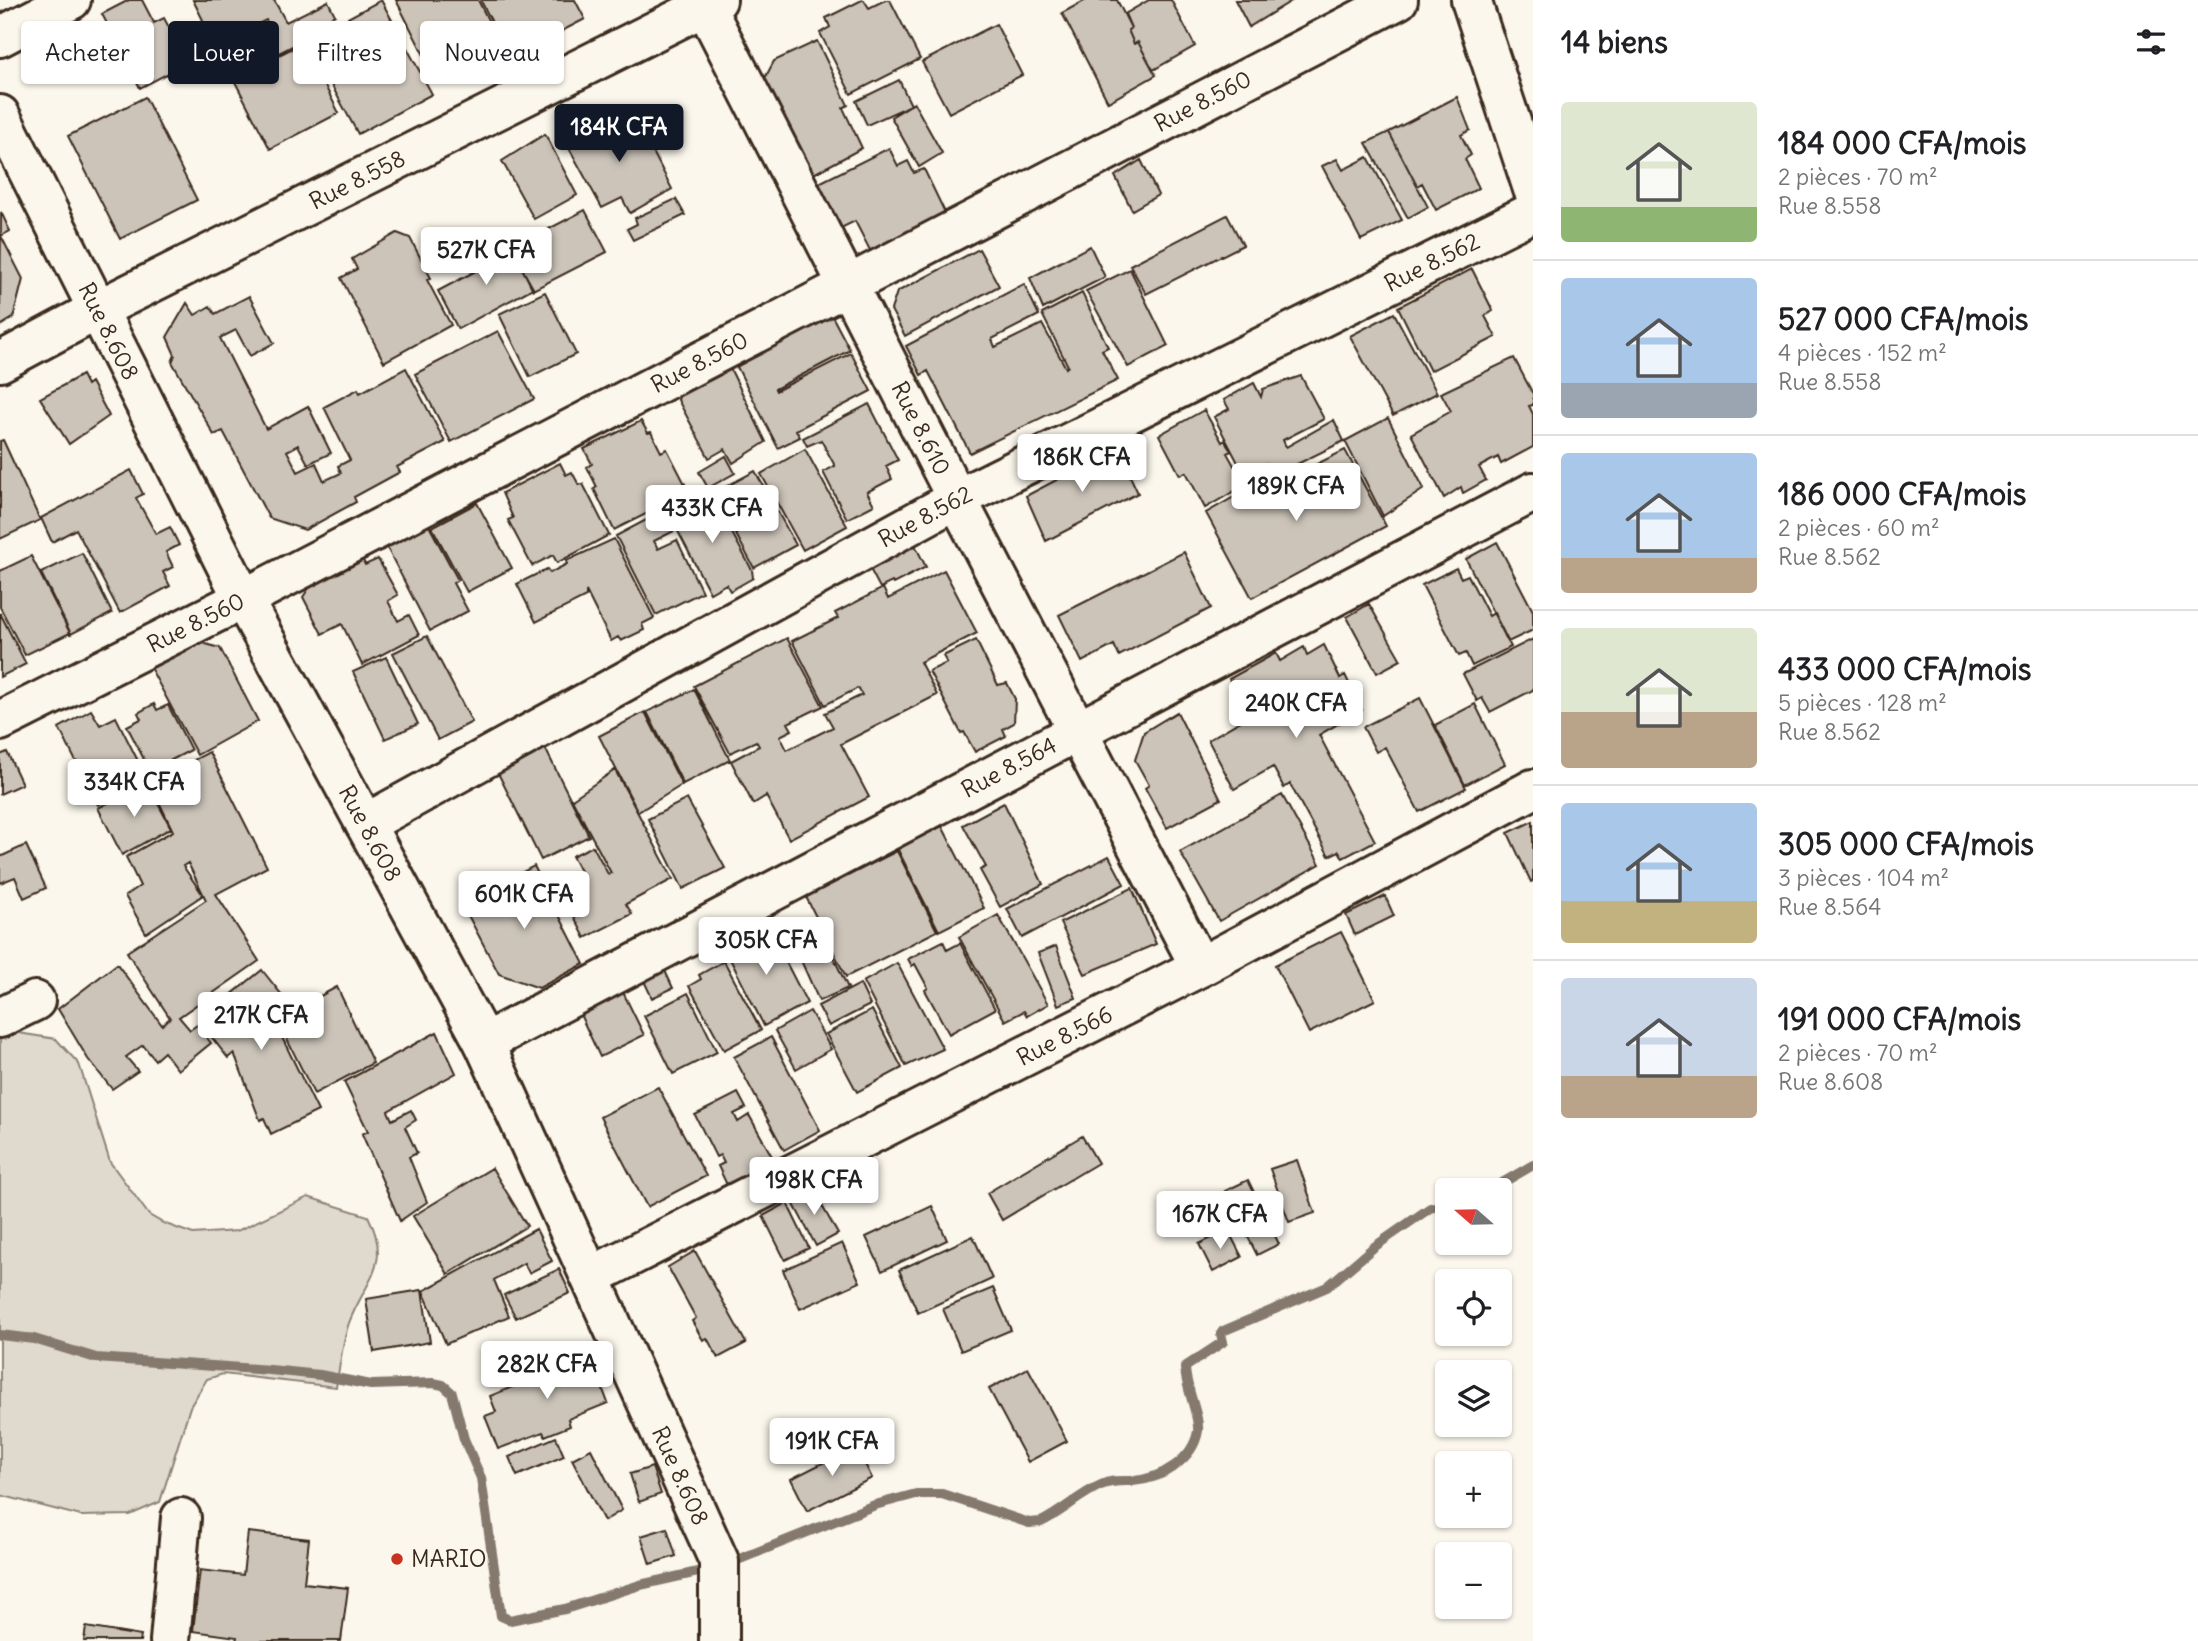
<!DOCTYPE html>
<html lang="fr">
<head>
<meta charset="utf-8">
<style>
  body { margin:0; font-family:Delius,sans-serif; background:#f2f2f2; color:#202124; height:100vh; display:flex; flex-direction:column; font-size:26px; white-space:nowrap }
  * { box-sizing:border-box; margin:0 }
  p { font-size:23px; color:#757577 }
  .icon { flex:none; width:38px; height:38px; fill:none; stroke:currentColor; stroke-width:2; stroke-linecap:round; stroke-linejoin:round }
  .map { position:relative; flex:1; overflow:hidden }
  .details { display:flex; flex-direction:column; background:#fff; width:665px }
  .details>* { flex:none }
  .guide { position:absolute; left:21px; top:21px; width:665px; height:63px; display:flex; gap:14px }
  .needle { width:46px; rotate:290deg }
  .buttons { position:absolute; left:1435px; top:1178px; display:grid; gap:14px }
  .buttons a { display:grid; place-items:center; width:77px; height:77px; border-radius:7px; background:#fff; box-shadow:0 2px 5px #0004; font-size:35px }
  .price { position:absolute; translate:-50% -60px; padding:0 16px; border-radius:7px; background:#fff; color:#222; font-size:23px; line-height:46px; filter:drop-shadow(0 2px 4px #0008) }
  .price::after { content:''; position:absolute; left:50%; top:42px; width:21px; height:16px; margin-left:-10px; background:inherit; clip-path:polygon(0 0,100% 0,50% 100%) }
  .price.active { background:#111827; color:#fff }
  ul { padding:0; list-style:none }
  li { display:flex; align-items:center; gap:21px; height:175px; padding:0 28px }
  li+li { border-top:2px solid #e0e0e0 }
  li span { display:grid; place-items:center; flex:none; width:196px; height:140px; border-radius:7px; color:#555 }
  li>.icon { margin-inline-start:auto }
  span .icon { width:84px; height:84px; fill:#fffc; stroke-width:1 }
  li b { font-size:30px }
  h2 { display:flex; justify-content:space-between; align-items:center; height:84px; padding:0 28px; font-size:30px }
  .chip { padding:0 24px; border-radius:7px; background:#fff; box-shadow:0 2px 5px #0004; font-size:24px; line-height:63px }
  .chip.active { background:#111827; color:#fff }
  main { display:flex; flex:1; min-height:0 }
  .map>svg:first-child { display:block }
</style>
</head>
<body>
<main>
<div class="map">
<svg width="1533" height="1641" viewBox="0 0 1533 1641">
  <rect width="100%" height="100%" fill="#fbf7ec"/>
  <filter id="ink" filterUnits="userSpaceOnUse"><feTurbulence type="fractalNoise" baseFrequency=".0143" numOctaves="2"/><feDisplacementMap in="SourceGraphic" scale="14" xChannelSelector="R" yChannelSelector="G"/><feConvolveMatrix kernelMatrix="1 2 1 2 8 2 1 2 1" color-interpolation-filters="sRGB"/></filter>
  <g filter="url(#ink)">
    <path fill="#dfd9ce" stroke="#8d8276" stroke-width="2" d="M12 1032 56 1039 79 1064 110 1162 149 1215 163 1223 193 1234 237 1231 308 1197 368 1216C393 1266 365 1280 349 1323 342 1343 340 1366 336 1387L223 1374 207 1379 190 1407 160 1502 130 1515 81 1516 0 1495V1038Z"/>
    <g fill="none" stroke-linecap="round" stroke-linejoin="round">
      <path stroke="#85796d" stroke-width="10" d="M1490 1190 1533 1165
        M0 1335 34 1339 96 1358 270 1370 320 1375 371 1385 433 1383 443 1385 452 1393 464 1439 481 1478 501 1616 510 1620 565 1609 640 1585 720 1567 875 1505 916 1494H942L1029 1523 1041 1522C1062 1512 1080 1494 1101 1485 1111 1480 1122 1481 1133 1481 1161 1479 1193 1460 1198 1431 1200 1416 1185 1387 1185 1367L1223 1342 1221 1334 1223 1331 1327 1287 1374 1247 1430 1208 1447 1204"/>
    </g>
    <path fill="#ccc4b9" stroke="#3b2a1e" stroke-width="2" d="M129 0H142L154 23 164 18 188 63 140 88 102 14Z
      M193 0H274L286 22 328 1 335 15 305 31 308 38 230 78 219 57 271 29 266 20 256 25 260 33 203 61 192 37 196 36 191 27 203 20Z
      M381 0 432 94 358 134 307 40Z
      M396 0H478L493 30 481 36 483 39 428 63Z
      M483 0H575L585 19 510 58 481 1Z
      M862 0H864L869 8 885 0H890L920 59 851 94 820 33 830 27 826 18Z
      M1086 0H1117L1131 28 1128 30 1134 44 1138 42 1156 75 1108 102 1062 13Z
      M1149 0H1171L1195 46 1153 70 1138 42 1134 44 1128 30 1131 28 1125 14Z
      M1235 0H1293L1249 27Z
      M996 24 1022 75 949 113 922 62Z
      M817 41 848 105 843 108 862 148 808 177 764 80 774 61Z
      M303 43 339 113 270 149 233 78Z
      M899 80 911 105 867 125 856 101Z
      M145 97 197 200 120 239 68 136Z
      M1457 97 1470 130 1461 135 1471 155 1465 159 1479 188 1436 210 1422 183 1417 186 1389 132Z
      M914 103 942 153 919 167 891 117Z
      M625 110 646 148 650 146 672 189 630 213 622 198 602 208 569 148 571 138Z
      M1389 132 1428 207 1408 218 1366 143Z
      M545 134 577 195 534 219 502 161Z
      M889 148 898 166 908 161 914 173 924 169 951 225 876 262 855 221 831 233 809 188Z
      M1368 157 1402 220 1361 240 1322 166 1337 159 1343 170Z
      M1141 160 1158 195 1132 210 1115 176Z
      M676 199 685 215 633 240 627 229 637 224 635 218Z
      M585 210 607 252 533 290 512 248Z
      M1 212 10 231 1 236 23 279 13 318 0 326Z
      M1227 215 1243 245 1146 294 1130 265Z
      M397 233 410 238 431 278 427 280 451 325 384 362 341 278 357 269 352 259Z
      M506 240 533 288 458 329 438 291 489 264 483 253Z
      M1090 246 1105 277 1043 309 1030 278Z
      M979 249 999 286 905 336 891 310 897 292Z
      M1130 269 1168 346 1128 367 1086 291Z
      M1472 269 1493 311 1485 316 1496 337 1430 371 1398 307Z
      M1024 284 1039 315 992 339 995 347 1042 324 1066 368 1068 366 1042 314 1082 293 1108 347 1102 350 1118 380 970 453 928 371 921 375 906 346Z
      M545 292 576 354 530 377 499 314Z
      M249 296 274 343 250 356 236 330 220 338 266 429 308 406 331 453 308 464 298 445 287 451 298 472 316 463 324 481 341 473 338 466 350 460 324 407 358 389 360 393 406 368 445 442 397 467 400 472 354 497 356 502 305 530 269 518 223 431 214 435 172 362 175 355 167 337 187 303 195 315 210 306 215 314Z
      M1394 313 1437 393 1393 416 1350 336Z
      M831 314 850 350 775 389 776 391 851 353 871 391 796 430 800 437 778 448 730 353Z
      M498 331 534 399 451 442 415 374Z
      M1514 358 1533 394V405L1529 406 1533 414V447L1501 464 1498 457 1479 467 1486 480 1463 493 1461 487 1444 498 1411 434 1451 411 1441 393Z
      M728 364 766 442 733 463 725 449 709 458 678 400 682 387Z
      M82 375 87 385 91 382 109 416 69 444 40 398Z
      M1301 376 1324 419 1283 440 1286 447 1334 420 1344 441 1271 477 1265 464 1245 476 1214 417 1229 409 1224 400 1254 383 1261 397 1263 389Z
      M869 404 898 460 886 466 892 479 867 492 874 505 847 519 823 472 835 466 821 440 807 446 803 438Z
      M1204 410 1222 442 1225 440 1227 445 1231 451 1227 453 1245 485 1205 508 1186 472 1180 475 1159 435Z
      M1388 418 1424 489 1383 516 1345 441Z
      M641 421 648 433 651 432 661 452 667 449 685 484 668 493 672 501 614 530 594 489 597 487 587 467 592 464 584 449Z
      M3 440 40 520 0 539V441Z
      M1117 448 1138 493 1046 541 1026 496Z
      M805 449 847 526 803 550 761 474Z
      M1345 450 1386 526 1252 598 1206 513 1248 489 1252 496Z
      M726 456 735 473 708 488 699 472Z
      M560 463 566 475 572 472 579 485 583 484 609 535 557 563 553 555 532 566 508 520 513 518 502 493Z
      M131 470 143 494 136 498 156 534 170 527 179 545 166 552 173 567 163 572 170 586 120 613 76 529 52 542 41 518Z
      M755 471 796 545 754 568 714 493Z
      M711 494 752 570 753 578 730 591 726 584 710 593 670 516Z
      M477 503 512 568 467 592 432 527Z
      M663 511 674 531 654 541 658 549 677 540 702 592 656 615 616 536Z
      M426 520 458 580 453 583 468 611 430 631 384 542Z
      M614 539 654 618 642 624 644 630 621 641 618 637 611 641 586 591V597L536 622 517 584 547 569 550 573 567 564 566 561Z
      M1497 542 1533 611V630L1508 642 1466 559Z
      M915 545 926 567 893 584 892 582 880 588 870 569Z
      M358 549 365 565 378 559 398 595 388 601 398 621 409 615 419 635 362 665 342 624 322 634 303 597 323 567Z
      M1184 552 1211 608 1119 656 1114 645 1082 662 1059 615Z
      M82 553 112 613 71 634 41 573Z
      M31 556 70 633 25 655 0 607V571Z
      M1456 568 1461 578 1468 575 1489 616 1494 613 1511 647 1472 666 1466 653 1459 656 1422 585Z
      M944 570 977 633 920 662 937 695 841 744 869 797 789 839 766 796 753 804 731 761 759 746 756 741 730 753 694 686 787 638 823 706 788 723 792 730 780 736 787 750 833 727 825 713 862 695 858 688 825 705 792 641 838 618 835 613 883 588 888 599Z
      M1369 604 1401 660 1377 673 1347 617Z
      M0 613 26 664 0 677Z
      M427 636 472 722 438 740 393 653Z
      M181 637 220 648 258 721 197 755 145 658Z
      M1533 639V690L1490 712 1482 698 1477 701 1463 674Z
      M976 640 998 685 1007 683 1015 699 1014 723 1003 729 1006 736 975 752 964 732 961 733 929 671 947 663 943 656Z
      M1324 645 1340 678 1345 675 1362 710 1319 735 1375 841 1343 858 1339 851 1329 856 1290 784 1284 788 1273 767 1234 789 1208 740 1247 717 1229 679 1276 653 1280 661 1304 647 1307 655Z
      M386 657 418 724 385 739 353 672Z
      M694 689 730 760 683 784 647 712Z
      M1420 698 1466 788 1419 812 1385 747 1376 752 1363 727Z
      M154 704 157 710 168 705 191 750 150 771 127 726 141 719 138 713Z
      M1475 704 1505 764 1465 785 1435 725Z
      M91 710 100 725 116 717 147 779 98 805 59 728Z
      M645 712 682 785 638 812 599 736Z
      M1177 712 1221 799 1167 828 1145 788 1149 785 1135 760 1144 732Z
      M542 742 589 836 541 860 494 765Z
      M7 752 22 784 0 794V755Z
      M209 752 267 867 216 894 259 961 179 1017 190 1030 197 1025 211 1043 178 1070 164 1052 155 1060 143 1045 126 1057 138 1071 112 1089 88 1059 58 1009 117 964 162 1025 170 1018 127 952 206 900 188 863 183 866 203 895 146 933 125 896 140 886 126 857 173 831 150 783Z
      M615 770 673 879 626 904 632 914 585 938 559 887 582 875 572 856 593 846 608 874 611 873 572 799Z
      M147 783 171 828 122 855 98 808Z
      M1282 795 1320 864 1219 921 1180 852Z
      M687 799 725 868 683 889 648 819Z
      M1004 803 1043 884 1000 907 980 870 986 867 963 825Z
      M1533 821V881L1531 882 1508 833Z
      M942 826 984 908 939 931 897 848Z
      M26 845 46 888 24 898 15 877 0 883V857Z
      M897 851 937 931 846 977 806 897Z
      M1109 856 1124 884 1022 938 1007 909Z
      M534 866 584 964 539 988 499 974 462 904Z
      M1132 888 1156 944 1085 974 1060 923Z
      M1385 896 1394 916 1355 935 1346 915Z
      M998 915 1048 1004 1027 1016 1024 1011 1005 1021 959 937Z
      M769 929 807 1003 764 1026 726 951Z
      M1341 932 1375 1000 1309 1033 1275 965Z
      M823 935 848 988 819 1001 795 947Z
      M943 941 947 950 960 943 995 1009 949 1034 925 990 928 988 915 964 912 966 908 959Z
      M1056 946 1076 998 1058 1005 1038 953Z
      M659 958 673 988 652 998 638 968Z
      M724 961 761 1030 724 1050 689 986 701 979 699 975Z
      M897 963 943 1049 906 1066 863 982Z
      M262 970 289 1004 273 1019 318 1111 271 1134 264 1118 260 1120 234 1053 228 1058 199 1021Z
      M860 984 870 1005 829 1026 818 1006Z
      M620 986 644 1035 600 1057 577 1008Z
      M337 987 373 1063 314 1094 277 1019Z
      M688 993 717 1052 673 1074 644 1016Z
      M872 1010 902 1068 857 1092 826 1034Z
      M810 1011 831 1049 796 1069 775 1031Z
      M437 1032 456 1073 388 1111 392 1120 411 1110 416 1120 405 1127 417 1153 409 1157 427 1202 400 1221 362 1134 368 1131 344 1082Z
      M771 1037 820 1130 784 1150 734 1057Z
      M658 1087 706 1176 647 1207 600 1117Z
      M738 1093 746 1108 734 1114 738 1122 749 1115 774 1160 727 1185 718 1166 724 1163 720 1155 716 1157 695 1115Z
      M1082 1136 1098 1163 1002 1220 987 1193Z
      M1297 1160 1315 1213 1289 1222 1270 1169Z
      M492 1168 527 1226 448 1274 413 1216Z
      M1248 1180 1279 1244 1257 1255 1225 1191Z
      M812 1188 838 1234 816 1246 791 1199Z
      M787 1203 809 1248 785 1260 763 1216Z
      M932 1206 947 1240 882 1271 866 1237Z
      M536 1229 552 1261 529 1273 524 1263 494 1280 509 1316 446 1344 423 1291Z
      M1228 1230 1242 1257 1213 1272 1199 1244Z
      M973 1236 992 1279 918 1313 899 1270Z
      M842 1243 860 1282 800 1309 783 1270Z
      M695 1251 746 1343 718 1358 707 1338 703 1340 692 1321 696 1318 668 1267Z
      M559 1269 570 1293 516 1318 504 1295Z
      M993 1288 1011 1330 961 1351 943 1309Z
      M422 1290 430 1342 374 1352 366 1299Z
      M587 1348 608 1403 568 1419 570 1426 545 1436 543 1432 498 1449 485 1416 496 1412 490 1396 556 1369 554 1362Z
      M1028 1368 1067 1441 1028 1462 989 1389Z
      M556 1437 564 1456 517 1476 509 1457Z
      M856 1446 872 1478 807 1511 791 1479Z
      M591 1449 622 1510 604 1521 572 1459Z
      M652 1467 661 1494 639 1502 630 1474Z
      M667 1528 676 1556 650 1564 641 1536Z
      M248 1532 309 1539 304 1583 348 1588 341 1641H236L237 1637 193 1631 200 1570 243 1575Z
      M86 1627 141 1636 140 1641H84Z"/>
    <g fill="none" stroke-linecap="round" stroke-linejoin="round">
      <g stroke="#3b2a1e" stroke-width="44">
        <g id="street">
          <path id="s1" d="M702 0 957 499 1200 967"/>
          <path d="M1471 0 1533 189"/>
          <path d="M0 37 71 0"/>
          <path id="s2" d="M0 115 243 599 484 1043 719 1561V1641"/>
          <path id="s3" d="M0 362 99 309 717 0"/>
          <path id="s4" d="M0 721 243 599 1398 0"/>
          <path id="s5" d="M365 824 957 499 1533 212"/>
          <path d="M0 1018 35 1001"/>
          <path id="s6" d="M484 1043 1533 492"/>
          <path id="s7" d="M592 1276 1200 967 1533 789"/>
          <path d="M170 1641 181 1518"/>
        </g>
      </g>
      <use href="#street" stroke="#fbf7ec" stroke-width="38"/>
    </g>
  </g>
  <circle fill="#c8321e" stroke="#fbf7ec" stroke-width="2.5" cx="397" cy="1559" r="7"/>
  <g text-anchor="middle" stroke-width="5" stroke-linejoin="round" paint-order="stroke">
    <g font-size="23" fill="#3b2a1e" stroke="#fbf7ec">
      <text dy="8" stroke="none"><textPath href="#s4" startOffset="1353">Rue 8.560</textPath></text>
      <text dy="8" stroke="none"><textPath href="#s3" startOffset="401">Rue 8.558</textPath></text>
      <text dy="8" stroke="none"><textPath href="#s5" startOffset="1206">Rue 8.562</textPath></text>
      <text dy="8" stroke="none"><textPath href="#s2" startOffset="242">Rue 8.608</textPath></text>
      <text dy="8" stroke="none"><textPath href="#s4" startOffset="786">Rue 8.560</textPath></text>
      <text dy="8" stroke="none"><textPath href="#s1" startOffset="481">Rue 8.610</textPath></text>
      <text dy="8" stroke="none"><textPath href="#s5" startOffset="639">Rue 8.562</textPath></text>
      <text dy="8" stroke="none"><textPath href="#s4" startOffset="219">Rue 8.560</textPath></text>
      <text dy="8" stroke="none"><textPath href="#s6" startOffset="593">Rue 8.564</textPath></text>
      <text dy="8" stroke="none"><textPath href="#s2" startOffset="808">Rue 8.608</textPath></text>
      <text dy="8" stroke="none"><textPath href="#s7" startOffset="530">Rue 8.566</textPath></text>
      <text dy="8" stroke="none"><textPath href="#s2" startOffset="1522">Rue 8.608</textPath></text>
    </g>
    <g font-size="23" fill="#3b2a1e" stroke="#fbf7ec" text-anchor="start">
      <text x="411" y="1567">MARIO</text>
    </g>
  </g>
</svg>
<div class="buttons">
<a><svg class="needle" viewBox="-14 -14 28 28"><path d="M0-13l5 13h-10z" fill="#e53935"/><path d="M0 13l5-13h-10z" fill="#757577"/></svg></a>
<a><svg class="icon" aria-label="locate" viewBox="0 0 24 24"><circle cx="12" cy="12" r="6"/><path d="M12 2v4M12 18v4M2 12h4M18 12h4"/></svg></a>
<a><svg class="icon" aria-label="layers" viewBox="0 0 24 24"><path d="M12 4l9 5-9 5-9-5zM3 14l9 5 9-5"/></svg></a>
<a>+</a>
<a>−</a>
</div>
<b class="price active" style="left:619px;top:164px">184K CFA</b>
<b class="price" style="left:486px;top:287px">527K CFA</b>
<b class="price" style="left:1082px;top:494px">186K CFA</b>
<b class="price" style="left:1296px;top:523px">189K CFA</b>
<b class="price" style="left:712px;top:545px">433K CFA</b>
<b class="price" style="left:1296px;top:740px">240K CFA</b>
<b class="price" style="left:134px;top:819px">334K CFA</b>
<b class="price" style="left:524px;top:931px">601K CFA</b>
<b class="price" style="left:766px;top:977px">305K CFA</b>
<b class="price" style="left:261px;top:1052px">217K CFA</b>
<b class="price" style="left:814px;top:1217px">198K CFA</b>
<b class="price" style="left:1220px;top:1251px">167K CFA</b>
<b class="price" style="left:547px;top:1401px">282K CFA</b>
<b class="price" style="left:832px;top:1478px">191K CFA</b>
<div class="guide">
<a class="chip">Acheter</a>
<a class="chip active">Louer</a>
<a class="chip">Filtres</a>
<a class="chip">Nouveau</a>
</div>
</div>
<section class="details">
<h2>14 biens<svg class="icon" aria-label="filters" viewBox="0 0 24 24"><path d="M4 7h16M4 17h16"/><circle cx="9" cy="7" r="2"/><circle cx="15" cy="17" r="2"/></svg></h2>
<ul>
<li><span style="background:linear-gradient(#dfe7d0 75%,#8fb573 0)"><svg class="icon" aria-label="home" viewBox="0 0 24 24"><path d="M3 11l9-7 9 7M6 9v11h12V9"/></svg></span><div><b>184 000 CFA/mois</b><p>2 pièces · 70 m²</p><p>Rue 8.558</p></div></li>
<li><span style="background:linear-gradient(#a9c7e8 75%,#9aa5b1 0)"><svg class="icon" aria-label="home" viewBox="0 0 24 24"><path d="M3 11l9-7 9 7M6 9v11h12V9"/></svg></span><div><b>527 000 CFA/mois</b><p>4 pièces · 152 m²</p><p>Rue 8.558</p></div></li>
<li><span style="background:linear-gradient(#a9c7e8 75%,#b9a48a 0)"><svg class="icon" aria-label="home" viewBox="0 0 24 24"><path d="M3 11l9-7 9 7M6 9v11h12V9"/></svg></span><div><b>186 000 CFA/mois</b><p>2 pièces · 60 m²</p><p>Rue 8.562</p></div></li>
<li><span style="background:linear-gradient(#dfe7d0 60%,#b9a48a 0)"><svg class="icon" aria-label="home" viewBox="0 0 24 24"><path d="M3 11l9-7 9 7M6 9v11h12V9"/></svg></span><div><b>433 000 CFA/mois</b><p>5 pièces · 128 m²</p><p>Rue 8.562</p></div></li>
<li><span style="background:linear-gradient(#a9c7e8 70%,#c2b280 0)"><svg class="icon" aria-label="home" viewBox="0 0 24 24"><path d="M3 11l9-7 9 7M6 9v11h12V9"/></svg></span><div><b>305 000 CFA/mois</b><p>3 pièces · 104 m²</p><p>Rue 8.564</p></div></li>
<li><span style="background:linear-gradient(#c9d6e8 70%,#b9a48a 0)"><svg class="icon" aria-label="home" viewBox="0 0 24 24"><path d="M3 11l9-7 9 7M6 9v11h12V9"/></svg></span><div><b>191 000 CFA/mois</b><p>2 pièces · 70 m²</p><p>Rue 8.608</p></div></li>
</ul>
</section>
</main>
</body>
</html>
